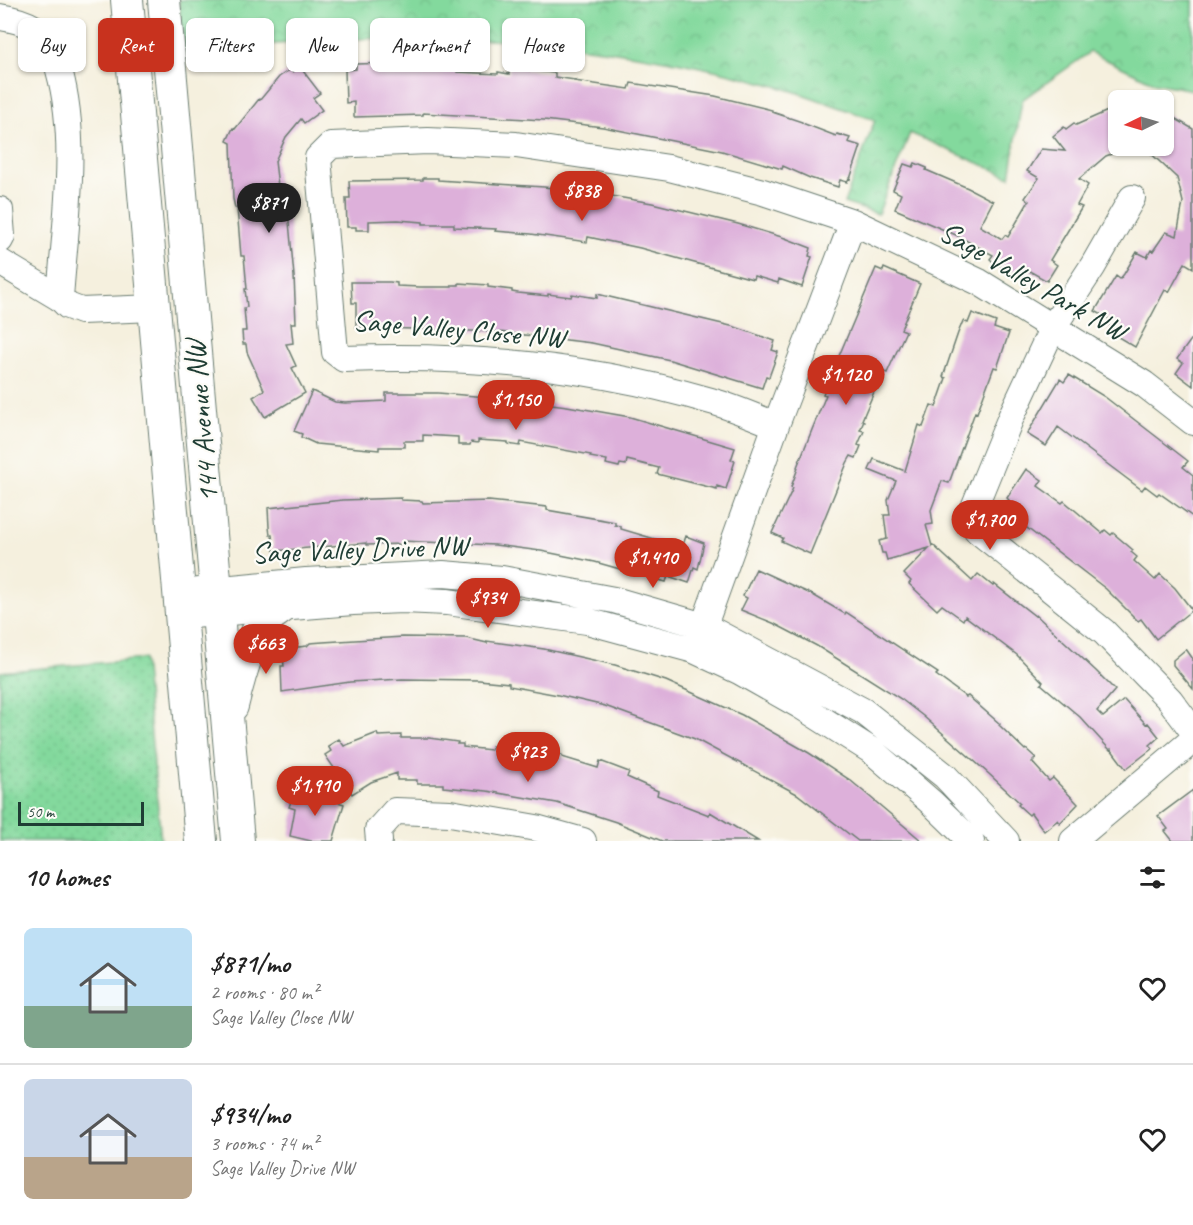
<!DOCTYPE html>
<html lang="en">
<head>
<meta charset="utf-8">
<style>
  body { margin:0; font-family:Caveat,sans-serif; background:#f6f6f6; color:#222; height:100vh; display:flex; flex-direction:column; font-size:22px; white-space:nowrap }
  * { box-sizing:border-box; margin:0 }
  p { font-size:20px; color:#767676 }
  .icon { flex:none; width:33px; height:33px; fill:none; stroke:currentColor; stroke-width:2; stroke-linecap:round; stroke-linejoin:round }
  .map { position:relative; height:841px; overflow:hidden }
  .panel { display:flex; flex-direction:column; background:#fff; flex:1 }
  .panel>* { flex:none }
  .top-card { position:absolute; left:18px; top:18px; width:600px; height:54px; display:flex; gap:12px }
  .needle { width:39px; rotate:265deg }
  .controls { position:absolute; left:1108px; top:90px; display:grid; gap:12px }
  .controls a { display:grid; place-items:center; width:66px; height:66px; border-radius:9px; background:#fff; box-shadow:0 2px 4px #0004; font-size:30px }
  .scale { position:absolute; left:18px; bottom:15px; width:126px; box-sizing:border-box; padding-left:6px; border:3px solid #1f3d34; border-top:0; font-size:16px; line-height:21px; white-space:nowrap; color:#1f3d34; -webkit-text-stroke:4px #fdfcf7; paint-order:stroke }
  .price { position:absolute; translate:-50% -51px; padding:0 14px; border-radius:21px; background:#c8321e; color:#fff; font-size:20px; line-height:39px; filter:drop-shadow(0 2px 3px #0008) }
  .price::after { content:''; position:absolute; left:50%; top:36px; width:18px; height:14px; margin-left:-9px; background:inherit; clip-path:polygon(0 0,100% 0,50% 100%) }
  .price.selected { background:#222; color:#fff }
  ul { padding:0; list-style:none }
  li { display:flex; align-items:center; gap:18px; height:150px; padding:0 24px }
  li+li { border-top:2px solid #e0e0e0 }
  li span { display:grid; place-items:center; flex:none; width:168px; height:120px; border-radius:9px; color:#555 }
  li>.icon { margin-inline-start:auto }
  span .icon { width:72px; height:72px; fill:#fffc; stroke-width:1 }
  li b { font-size:26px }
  h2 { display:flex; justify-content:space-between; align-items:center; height:72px; padding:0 24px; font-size:26px }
  .tag { padding:0 21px; border-radius:9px; background:#fff; box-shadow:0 2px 4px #0004; font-size:21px; line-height:54px }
  .tag.selected { background:#c8321e; color:#fff }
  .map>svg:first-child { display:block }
</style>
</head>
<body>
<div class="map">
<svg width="1193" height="841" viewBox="0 0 1193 841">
  <defs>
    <pattern id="grass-dots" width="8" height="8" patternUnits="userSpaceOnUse" patternTransform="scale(1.5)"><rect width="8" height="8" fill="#83d99d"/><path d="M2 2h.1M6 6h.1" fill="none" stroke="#71bb88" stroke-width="1.8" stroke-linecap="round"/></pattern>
    <pattern id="park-crowns" width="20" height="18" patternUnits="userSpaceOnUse" patternTransform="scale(1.5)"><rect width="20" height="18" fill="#83d99d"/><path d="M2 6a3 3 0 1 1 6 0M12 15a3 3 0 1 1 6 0" fill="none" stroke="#71bb88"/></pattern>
  </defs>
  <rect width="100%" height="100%" fill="#fdfcf7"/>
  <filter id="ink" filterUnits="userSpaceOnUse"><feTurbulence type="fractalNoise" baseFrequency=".0167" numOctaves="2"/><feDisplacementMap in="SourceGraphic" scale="12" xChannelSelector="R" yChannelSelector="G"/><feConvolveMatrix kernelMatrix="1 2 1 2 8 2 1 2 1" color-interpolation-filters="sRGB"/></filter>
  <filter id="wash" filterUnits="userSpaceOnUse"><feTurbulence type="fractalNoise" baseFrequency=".008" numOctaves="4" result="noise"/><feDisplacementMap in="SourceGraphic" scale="24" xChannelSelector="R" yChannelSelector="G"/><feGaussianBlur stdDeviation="1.35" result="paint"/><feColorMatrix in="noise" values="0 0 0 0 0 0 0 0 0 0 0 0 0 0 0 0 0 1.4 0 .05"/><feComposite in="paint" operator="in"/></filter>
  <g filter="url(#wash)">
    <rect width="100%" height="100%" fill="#f5f0de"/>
    <path fill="url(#grass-dots)" stroke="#518b68" stroke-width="1.5" d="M144 659 161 841H0V672Z"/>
    <path fill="url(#park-crowns)" stroke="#518b68" stroke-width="1.5" d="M179 0H1193V90L1155 83 1090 52 1022 100 1010 177 910 133 878 214 844 203 875 120C846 110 818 99 789 90 668 53 537 38 411 38 335 37 259 46 183 52Z"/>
    <g id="blocks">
      <path fill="#ddb0da" d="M391 63V66L457 67V72L498 74V72L509 74 510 65 525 66V70L555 73V77L575 80 574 81 629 89 631 83 715 96 772 110V112L802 122V123L836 136 837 134 850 138 848 142 861 146 850 179 849 178 847 182 840 180 838 187 810 178 783 166 782 169 722 151 603 127 544 120 423 113V115L354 117V102L346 103 345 70 356 69V64Z
        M300 67 320 93 313 98 322 110 304 123 301 119 286 137 275 161 281 212 288 211 294 276 296 323H291L293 343 286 344 296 366 292 368 305 393 265 417 253 397 264 390 247 352 246 344H243L242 331H246L244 308 247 307 245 289H247L244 256H241L237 208H235L233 199 231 143 227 141 233 128 235 129 259 99 260 100 279 77 291 69 293 72Z
        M1119 106V146H1123L1125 149 1106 156 1079 179 1088 185 1077 205 1082 207 1050 260 1057 265 1047 281 1026 269 1025 272 1021 270 1017 275 1010 272 993 262 990 259 993 255 956 235 895 209 901 194 893 190 904 164 913 167 915 163 927 168 926 170 968 188 993 201 980 226 1002 239 1005 235 1008 237 1029 201 1025 198 1039 178 1027 171 1041 149 1065 151 1053 136 1064 127 1066 129 1074 123 1076 125Z
        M1164 112 1193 129V268L1185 263 1169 292 1165 290 1135 347 1108 331 1111 326 1107 324 1109 319 1095 311 1116 276 1120 279 1124 274 1137 252 1147 257 1151 250 1153 251 1166 232 1177 236 1183 202 1177 178 1143 146H1164Z
        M423 178H438V180L544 187 594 193 652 203 738 224 785 238 811 248 809 256 812 257 802 287 779 279 778 283 754 276 753 279 640 248 588 237 587 242 531 234 495 231 496 229 454 227V224H423V222L398 220 369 221V230H356V227H347L346 198H350L349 181 423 180Z
        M876 268 883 271 884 268 920 284 901 329 906 331 887 373 883 371 862 420 864 421 860 430 864 431 858 445 861 446 856 458 851 456 847 463 810 554 781 541 783 538 772 533 793 488 791 487 798 468 797 467 826 395 823 394Z
        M351 282H390L397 283V286L420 287H452V285H459V283L488 285V287L512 290V292L518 293 548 296V294L571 297 572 294 597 298V294L735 327 775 341 772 350 778 352 769 377 766 376 762 388 670 360 592 343 499 332 356 327V303H352Z
        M972 313 996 322 994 328 1009 333 997 368 994 367 977 413 975 412 949 483 942 481 931 510 933 524 926 525 932 546 933 545 972 581 978 574 993 586 994 584 1035 616 1036 615 1096 671 1115 690 1097 711 1103 717 1124 700 1146 724 1148 723 1159 737 1150 745 1153 748 1126 769 1111 749 1110 750 1080 717 1041 684 1043 682 1017 655 965 616 963 620 942 605 937 610 909 584 911 581 904 574 929 548 887 560 885 553H882L879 541 887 539 884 515H890L888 500 896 481 869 470 874 459 905 471 919 425 923 427 931 405 936 407 946 378 943 377 958 333 963 321 968 323Z
        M1193 337V386L1176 373 1183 363 1177 359Z
        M1069 375 1105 397 1188 461 1183 467 1193 475V517L1159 493 1157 495 1145 486 1142 490 1058 427 1046 446 1027 434 1060 379 1064 382Z
        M312 391 335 402 345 403 386 401V393H438L513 399 567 406 630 417 735 448 731 460 735 461 726 489 717 486V489L657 474 659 468 627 460 626 465 620 464 619 467 606 464 607 460 590 457 591 455 521 442 520 446 508 444V442L478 440V443L471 442 470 445H458V437L423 435V441H404V447H379V450L316 444 301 437 302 434 294 431Z
        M1026 469 1042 480 1038 486 1062 503 1064 501 1102 533 1105 530 1111 535 1113 533 1133 550 1131 552 1137 557 1134 561 1155 580 1160 574 1175 588 1192 610 1156 639 1141 619 1138 621 1106 589 1018 521 1020 518 1004 507 1009 500 1007 498Z
        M401 498V500L422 501 423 503 489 501 547 507V510L615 522V525L621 526V529L665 542 666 540 683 545 686 536 704 543 698 569 694 567 689 583 668 576 666 582 595 562 541 551 495 545 402 541 403 544 366 545V543L274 551 272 535H270L269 527 268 508 343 500Z
        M756 569 813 595 845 614 846 612 938 673 936 675 966 697 968 696 1000 724 999 725 1025 750 1026 749 1036 758 1032 762 1049 781 1053 778 1078 804 1060 823 1058 820 1044 831 1031 813 1029 815 1018 805 1020 803 989 774 923 716 901 699 817 646 773 623 741 610 747 598 743 596Z
        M403 637 466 638 487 643V641L544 649 615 665 666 681 742 715 809 753 850 780 922 841H858L797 794 695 739 605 706 558 695 509 686V683L479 680 402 679 350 682 282 692 281 666H284L282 649 307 646 310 643 323 642Z
        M1186 649 1193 659V689L1173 665V660Z
        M377 733 378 736 401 735V738H429L458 742 457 744H463V747L491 750 492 746 512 747 511 754 542 759 544 751 562 755V757L598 768 600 761 629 772 627 777 658 791 657 795 709 815 710 812 758 841H662L616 822 557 803 487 791 443 787V784H417V780H397V773L371 782 352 794 325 755 331 751 328 746 339 739 344 746Z
        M299 789 344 804 333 841H311L290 836 295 809 289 807 293 795 296 796Z
        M1193 790V841H1173L1165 831 1168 829 1158 816Z"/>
    </g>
  </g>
  <g filter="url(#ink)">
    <use href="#blocks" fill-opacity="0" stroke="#6a7c70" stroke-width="1.5"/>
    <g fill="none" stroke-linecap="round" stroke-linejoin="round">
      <g stroke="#6a7c70" stroke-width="28">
        <path id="minor" d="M0 17C21 20 43 28 53 48 56 54 57 63 59 70 79 142 65 225 60 298L68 306 81 311 154 308
          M1132 198 1093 266 1053 327 1011 417 973 510 977 530 1104 632 1170 700 1193 731
          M0 210 2 236 0 240
          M0 262 60 298
          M776 425C754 417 733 407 711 401 592 366 468 354 344 359L335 352 318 158 331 145 428 141 516 145 669 168 763 192 853 222 979 282 1144 384 1193 422
          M179 593 306 581 443 574 502 579 614 600 704 626 863 711 945 776 1006 841
          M181 616 353 602 403 600 447 602 587 621 694 650 739 671 801 706 872 751 932 803 971 841
          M698 642 776 425 853 222
          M379 841 378 830 395 811 450 813 536 828 583 841
          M1073 841 1193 740"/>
      </g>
      <g stroke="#6a7c70" stroke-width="34">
        <path id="major" d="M127 0 201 841
          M164 0 238 841
          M232 706C238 681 249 637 267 619 271 614 278 611 282 607"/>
      </g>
      <use href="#minor" stroke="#fff" stroke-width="26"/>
      <use href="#major" stroke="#fff" stroke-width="32"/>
    </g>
  </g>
  <g text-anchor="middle" stroke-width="4.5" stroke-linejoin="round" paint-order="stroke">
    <g font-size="30" fill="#1f3d34" stroke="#fdfcf7">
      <text transform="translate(1033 281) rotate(30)" y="10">Sage Valley Park NW</text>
      <text transform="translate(459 329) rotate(5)" y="10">Sage Valley Close NW</text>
      <text transform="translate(201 421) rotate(-95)" y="10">144 Avenue NW</text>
      <text transform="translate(360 549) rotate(-2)" y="10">Sage Valley Drive NW</text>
    </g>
  </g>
</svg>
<div class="controls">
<a><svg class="needle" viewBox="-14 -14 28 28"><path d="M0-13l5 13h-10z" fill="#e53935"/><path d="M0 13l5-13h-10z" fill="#767676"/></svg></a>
</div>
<div class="scale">50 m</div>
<b class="price" style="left:582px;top:222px">$838</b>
<b class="price selected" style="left:269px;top:234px">$871</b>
<b class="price" style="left:846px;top:406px">$1,120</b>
<b class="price" style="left:516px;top:431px">$1,150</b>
<b class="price" style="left:990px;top:551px">$1,700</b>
<b class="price" style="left:653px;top:589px">$1,410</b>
<b class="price" style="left:488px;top:629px">$934</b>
<b class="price" style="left:266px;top:675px">$663</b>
<b class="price" style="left:528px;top:783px">$923</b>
<b class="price" style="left:315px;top:817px">$1,910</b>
<div class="top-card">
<a class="tag">Buy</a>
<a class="tag selected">Rent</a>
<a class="tag">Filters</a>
<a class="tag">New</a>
<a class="tag">Apartment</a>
<a class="tag">House</a>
</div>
</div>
<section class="panel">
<h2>10 homes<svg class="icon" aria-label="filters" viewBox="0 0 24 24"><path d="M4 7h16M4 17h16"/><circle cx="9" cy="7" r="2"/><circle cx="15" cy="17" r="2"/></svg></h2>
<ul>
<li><span style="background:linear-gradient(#bfe0f5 65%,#7fa58c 0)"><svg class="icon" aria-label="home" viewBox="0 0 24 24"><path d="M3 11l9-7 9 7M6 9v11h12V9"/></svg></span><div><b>$871/mo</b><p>2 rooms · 80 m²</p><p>Sage Valley Close NW</p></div><svg class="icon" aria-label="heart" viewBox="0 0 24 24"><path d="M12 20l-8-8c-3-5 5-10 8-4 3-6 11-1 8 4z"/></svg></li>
<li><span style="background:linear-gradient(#c9d6e8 65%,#b9a48a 0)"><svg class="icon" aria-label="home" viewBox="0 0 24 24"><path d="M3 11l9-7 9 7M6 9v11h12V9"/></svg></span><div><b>$934/mo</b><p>3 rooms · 74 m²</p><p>Sage Valley Drive NW</p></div><svg class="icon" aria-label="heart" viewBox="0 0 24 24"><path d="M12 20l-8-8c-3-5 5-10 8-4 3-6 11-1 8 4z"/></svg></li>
</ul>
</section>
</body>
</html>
